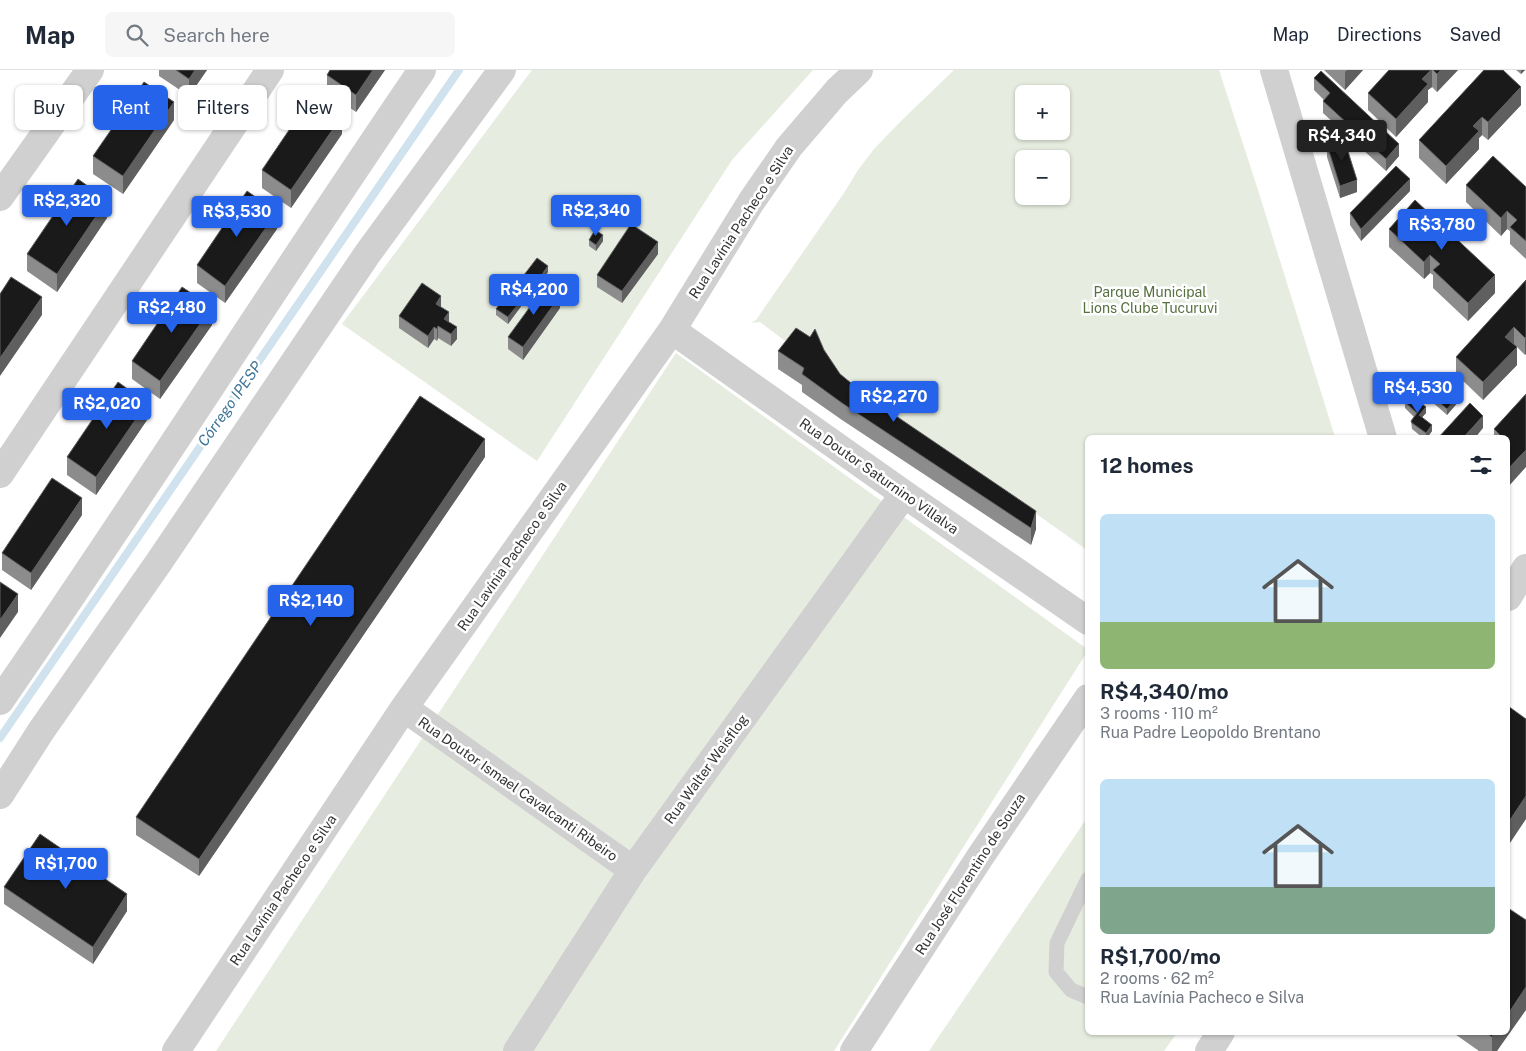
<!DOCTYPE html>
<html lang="en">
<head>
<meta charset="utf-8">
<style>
  body { margin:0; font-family:"Public Sans",sans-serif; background:#f6f6f7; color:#1f2937; height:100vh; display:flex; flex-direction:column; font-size:19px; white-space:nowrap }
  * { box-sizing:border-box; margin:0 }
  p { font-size:16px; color:#747a83 }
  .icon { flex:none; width:28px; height:28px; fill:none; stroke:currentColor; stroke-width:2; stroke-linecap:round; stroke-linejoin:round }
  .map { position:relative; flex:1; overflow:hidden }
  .side { position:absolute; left:1085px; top:365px; width:425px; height:600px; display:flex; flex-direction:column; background:#fff; border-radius:8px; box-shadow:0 1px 4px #0004 }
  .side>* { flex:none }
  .guide { position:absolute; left:15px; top:15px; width:475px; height:45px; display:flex; gap:10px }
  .tools { position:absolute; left:1015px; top:15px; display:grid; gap:10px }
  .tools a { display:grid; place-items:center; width:55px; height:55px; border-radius:8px; background:#fff; box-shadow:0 1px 4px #0004; font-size:25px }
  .price { position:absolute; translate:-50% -42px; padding:0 11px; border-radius:5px; background:#2563eb; color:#fff; font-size:16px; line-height:32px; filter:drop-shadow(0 1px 2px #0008) }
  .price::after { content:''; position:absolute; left:50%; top:30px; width:15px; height:11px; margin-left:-8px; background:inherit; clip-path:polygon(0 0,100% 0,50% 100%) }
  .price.on { background:#222; color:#fff }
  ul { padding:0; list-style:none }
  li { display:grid; align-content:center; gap:10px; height:265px; padding:0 15px }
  li span { display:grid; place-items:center; height:155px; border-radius:8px; color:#555 }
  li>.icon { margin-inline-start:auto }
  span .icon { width:90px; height:90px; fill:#fffc; stroke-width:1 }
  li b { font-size:21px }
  h2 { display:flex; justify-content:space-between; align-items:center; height:60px; padding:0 15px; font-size:21px }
  .pill { padding:0 18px; border-radius:8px; background:#fff; box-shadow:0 1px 4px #0004; font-size:18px; line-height:45px }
  .pill.on { background:#2563eb; color:#fff }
  header { display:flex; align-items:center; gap:30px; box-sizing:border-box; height:70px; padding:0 25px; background:#fff; border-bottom:1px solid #e0e1e3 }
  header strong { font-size:24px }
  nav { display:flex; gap:28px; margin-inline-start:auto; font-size:18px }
  .search { width:350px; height:45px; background:#f6f6f7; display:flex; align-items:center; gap:12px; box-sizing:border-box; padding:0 18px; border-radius:8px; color:#747a83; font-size:19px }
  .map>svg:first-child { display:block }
</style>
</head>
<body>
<header>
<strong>Map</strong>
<div class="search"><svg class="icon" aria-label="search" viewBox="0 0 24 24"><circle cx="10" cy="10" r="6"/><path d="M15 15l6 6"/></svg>Search here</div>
<nav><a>Map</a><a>Directions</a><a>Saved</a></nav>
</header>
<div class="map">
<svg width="1526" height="981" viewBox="0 0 1526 981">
  <rect width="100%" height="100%" fill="#fff"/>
  <path fill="#e6ecdf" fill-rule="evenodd" d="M532 0H813L732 90 537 391 342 254Z
    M954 0H1219L1257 117 1335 367 1088 368 1087 480 1017 430 793 277 760 252 751 253 756 250 844 123 858 100 874 79 901 51ZM1024 24H1061V61H1024ZM1024 89H1061V126H1024Z
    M676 283 1087 579V582L834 981H216Z
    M1087 748 1088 962 1177 963 1164 981H929Z"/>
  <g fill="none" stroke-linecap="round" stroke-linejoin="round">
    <path stroke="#cfe2ee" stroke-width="8" d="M0 668 459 0"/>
    <path stroke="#d0d0d0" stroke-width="15" d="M1088 809 1057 873 1056 902 1071 920 1088 927"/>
    <path stroke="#d0d0d0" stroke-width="28" d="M1274 0 1383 368
      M0 127 90 0
      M672 260 904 424 1088 551
      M0 404 270 0
      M1508 527 1526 498
      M0 631C144 423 279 209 422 0
      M404 638 633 800
      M0 725 41 661 159 492 368 183 502 0
      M176 981 404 638 672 260 751 132 789 77 837 21 859 0
      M517 981 633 800 904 424
      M854 981 980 787 1088 628
      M1209 981 1221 962"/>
  </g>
  <path fill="#8c8c8c" d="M159 0H207L189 26 159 6Z
    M385 0 356 42 327 22V5Z
    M1324 0H1363L1345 20Z
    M1389 0H1458L1437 22 1432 17 1428 20V32L1396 67 1368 40V23Z
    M1484 0 1521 35 1488 70 1482 65 1479 68V79L1446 114 1419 88V70Z
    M1516 0H1525L1521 4Z
    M1314 8 1399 86 1386 101 1323 43V31L1324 30 1314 20Z
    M174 50 123 124 93 104V86Z
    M342 64 291 138 262 118V100Z
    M1327 75 1357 122 1340 128 1327 87Z
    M1466 115 1526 117V189L1510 174V161L1507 159 1501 166 1466 132Z
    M1410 121 1361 171 1350 155V143Z
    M107 148 57 222 27 201V184Z
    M277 159 225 233 197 213V195Z
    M1389 159 1495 223 1468 251 1433 218V205L1430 203 1424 209 1389 177Z
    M589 170 603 171 596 181 589 176Z
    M658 184 622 233 597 217V205Z
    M548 202 535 220 524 212V205Z
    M1526 210 1525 285 1517 277V295L1483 330 1456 304V287Z
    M525 231 508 254 496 245V239Z
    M441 237 457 269 451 276 438 268 437 271 434 269 428 278 399 258V246Z
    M560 238 523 290 508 279V267Z
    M212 255 160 329 132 309V291Z
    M824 280 840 304 868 327 1036 459 1031 475 842 350 802 322V315L778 299V281Z
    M1421 316 1459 331 1447 345 1421 322Z
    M1526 324 1508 368H1494V359Z
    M1405 332 1426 343 1422 347 1432 361 1427 368H1423L1412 359 1411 351 1414 347 1405 338Z
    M147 350 96 425 67 405V387Z
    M485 387 199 806 136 765V747Z
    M82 445 31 520 2 500V483Z
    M4 817 127 841 93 894 4 834Z
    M1452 962H1508L1497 981H1479Z"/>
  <path fill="#5f5f5f" d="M195 0H207L189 26V9Z
    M373 0H385L356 42V25Z
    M1347 0H1363L1345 20V2Z
    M1431 0H1432V17L1428 20V32L1396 67V49L1422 9Z
    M1441 0H1458L1437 22V4Z
    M1521 0H1525L1521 4Z
    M1521 17V35L1488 70V52Z
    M174 32V50L123 124V106Z
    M342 46V64L291 138V120Z
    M1482 47V65L1479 68V79L1446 114V96L1473 56Z
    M1399 74V86L1386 101V89Z
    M1410 109V121L1361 171V159Z
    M1357 110V122L1340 128V116Z
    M107 130V148L57 222V204Z
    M1507 141V159L1501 166V148Z
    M277 142V159L225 233V216Z
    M603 165V171L596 181V175Z
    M658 172V184L622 233V221Z
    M1430 185V203L1424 209V192Z
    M548 196V202L535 220V214Z
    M1495 205V223L1468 251V233Z
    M525 225V231L508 254V247Z
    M441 226V238L436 234Z
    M560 226V238L523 290V277Z
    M42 227V245L0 306V288Z
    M212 237V255L160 329V311Z
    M449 242V254L444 261V249Z
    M438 256V268L437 271V259Z
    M434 257V269L428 278V266Z
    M457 257V269L451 276V264Z
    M1514 257V275L1505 267Z
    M1526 267V284L1525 285V268Z
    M1517 277V295L1483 330V312Z
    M1459 325V331L1447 345V339Z
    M147 333V350L96 425V407Z
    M1426 337V343L1419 351V345Z
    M1483 346V358L1475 368H1463Z
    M1432 355V361L1427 368H1426V363Z
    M485 369V387L199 806V789Z
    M1526 380V397L1508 417V399Z
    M82 428V445L31 520V503Z
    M1036 441V459L1031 475V458Z
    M18 524V542L0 568V550Z
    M1526 726V749L1508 776V753Z
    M127 824V841L93 894V877Z
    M1526 917V940L1497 981H1492V967L1494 962H1508V944Z"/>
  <path fill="#1a1a1a" stroke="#5f5f5f" d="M176 0H195L189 9Z
    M330 0H373L356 25 327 5Z
    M1389 0H1431L1422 9 1428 14 1396 49 1368 23Z
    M1433 0H1441L1437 4Z
    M1484 0H1503L1521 17 1488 52 1482 47 1473 56 1479 61 1446 96 1419 70Z
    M1321 1 1399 74 1386 89 1323 31 1330 23 1314 8Z
    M144 12 174 32 123 106 93 86Z
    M312 26 342 46 291 120 262 100Z
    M1344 69 1357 110 1340 116 1327 75Z
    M1493 86 1526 117V171L1510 157 1517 150 1507 141 1501 148 1466 115Z
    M1396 96 1410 109 1361 159 1350 143Z
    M78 109 107 130 57 204 27 184Z
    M247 121 277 142 225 216 197 195Z
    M1415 130 1495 205 1468 233 1433 200 1440 194 1430 185 1424 192 1389 159Z
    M631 154 658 172 622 221 597 205Z
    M595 160 603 165 596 175 589 170Z
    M537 188 548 196 535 214 524 205Z
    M11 207 42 227 0 288V224Z
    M1526 210V267L1525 268 1514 257 1505 267 1517 277 1483 312 1456 287Z
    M422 213 441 226 436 234 449 242 444 249 457 257 451 264 438 256 437 259 434 257 428 266 399 246Z
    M546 215 560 226 523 277 508 267Z
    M513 216 525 225 508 247 496 239Z
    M182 217 212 237 160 311 132 291Z
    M796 258 810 267 815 259 824 280 840 304 868 327 1036 441 1031 458 842 333 802 304 804 298 778 281Z
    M1434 302 1459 325 1447 339 1421 316Z
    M118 312 147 333 96 407 67 387Z
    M1526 324V380L1508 399V368H1503L1494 359Z
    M1411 325 1426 337 1419 345 1432 355 1426 363 1412 353 1411 351 1417 343 1405 332Z
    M420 326 485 369 199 789 136 747Z
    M1470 333 1483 346 1463 368H1438Z
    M52 408 82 428 31 503 2 483Z
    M0 512 18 524 0 550Z
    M1508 636 1526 649V726L1508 753Z
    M40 764 127 824 93 877 4 817Z
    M1508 838 1526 850V917L1508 944Z
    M1485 962H1494L1492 967Z"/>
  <g text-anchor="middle" stroke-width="5" stroke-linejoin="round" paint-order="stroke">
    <g font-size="14" fill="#333" stroke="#fff">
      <text transform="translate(741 152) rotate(-57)" y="5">Rua Lavínia Pacheco e Silva</text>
      <text transform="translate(879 406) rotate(35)" y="5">Rua Doutor Saturnino Villalva</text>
      <text transform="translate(512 486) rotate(-55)" y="5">Rua Lavínia Pacheco e Silva</text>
      <text transform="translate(706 699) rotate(-54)" y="5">Rua Walter Weisflog</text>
      <text transform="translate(518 719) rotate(35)" y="5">Rua Doutor Ismael Cavalcanti Ribeiro</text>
      <text transform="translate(970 804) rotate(-57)" y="5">Rua José Florentino de Souza</text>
      <text transform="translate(283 820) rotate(-56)" y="5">Rua Lavínia Pacheco e Silva</text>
    </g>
    <g font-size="14" fill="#56703f" stroke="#fff">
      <text x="1150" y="227">Parque Municipal<tspan x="1150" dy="16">Lions Clube Tucuruvi</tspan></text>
    </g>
    <g font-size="15" font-style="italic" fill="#3f7597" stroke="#fff">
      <text transform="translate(230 334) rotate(-55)" y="5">Córrego IPESP</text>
    </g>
  </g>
</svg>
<div class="tools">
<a>+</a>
<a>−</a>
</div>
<b class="price on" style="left:1342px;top:92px">R$4,340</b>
<b class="price" style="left:67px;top:157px">R$2,320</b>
<b class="price" style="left:596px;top:167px">R$2,340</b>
<b class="price" style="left:237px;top:168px">R$3,530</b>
<b class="price" style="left:1442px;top:181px">R$3,780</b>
<b class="price" style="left:534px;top:246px">R$4,200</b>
<b class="price" style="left:172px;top:264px">R$2,480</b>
<b class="price" style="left:1418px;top:344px">R$4,530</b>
<b class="price" style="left:894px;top:353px">R$2,270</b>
<b class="price" style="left:107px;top:360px">R$2,020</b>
<b class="price" style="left:311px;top:557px">R$2,140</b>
<b class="price" style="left:66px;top:820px">R$1,700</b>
<div class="guide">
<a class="pill">Buy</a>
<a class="pill on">Rent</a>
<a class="pill">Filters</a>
<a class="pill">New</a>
</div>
<section class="side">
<h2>12 homes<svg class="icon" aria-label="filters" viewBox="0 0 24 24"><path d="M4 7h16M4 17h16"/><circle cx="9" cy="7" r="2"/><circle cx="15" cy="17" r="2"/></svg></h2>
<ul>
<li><span style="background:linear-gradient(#bfe0f5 70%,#8fb573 0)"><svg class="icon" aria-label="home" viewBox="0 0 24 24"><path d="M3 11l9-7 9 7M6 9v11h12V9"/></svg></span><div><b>R$4,340/mo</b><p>3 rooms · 110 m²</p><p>Rua Padre Leopoldo Brentano</p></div></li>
<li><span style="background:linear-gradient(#bfe0f5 70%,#7fa58c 0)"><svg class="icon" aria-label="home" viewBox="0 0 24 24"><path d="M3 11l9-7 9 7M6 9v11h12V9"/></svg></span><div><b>R$1,700/mo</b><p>2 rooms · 62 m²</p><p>Rua Lavínia Pacheco e Silva</p></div></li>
</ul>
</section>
</div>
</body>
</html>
